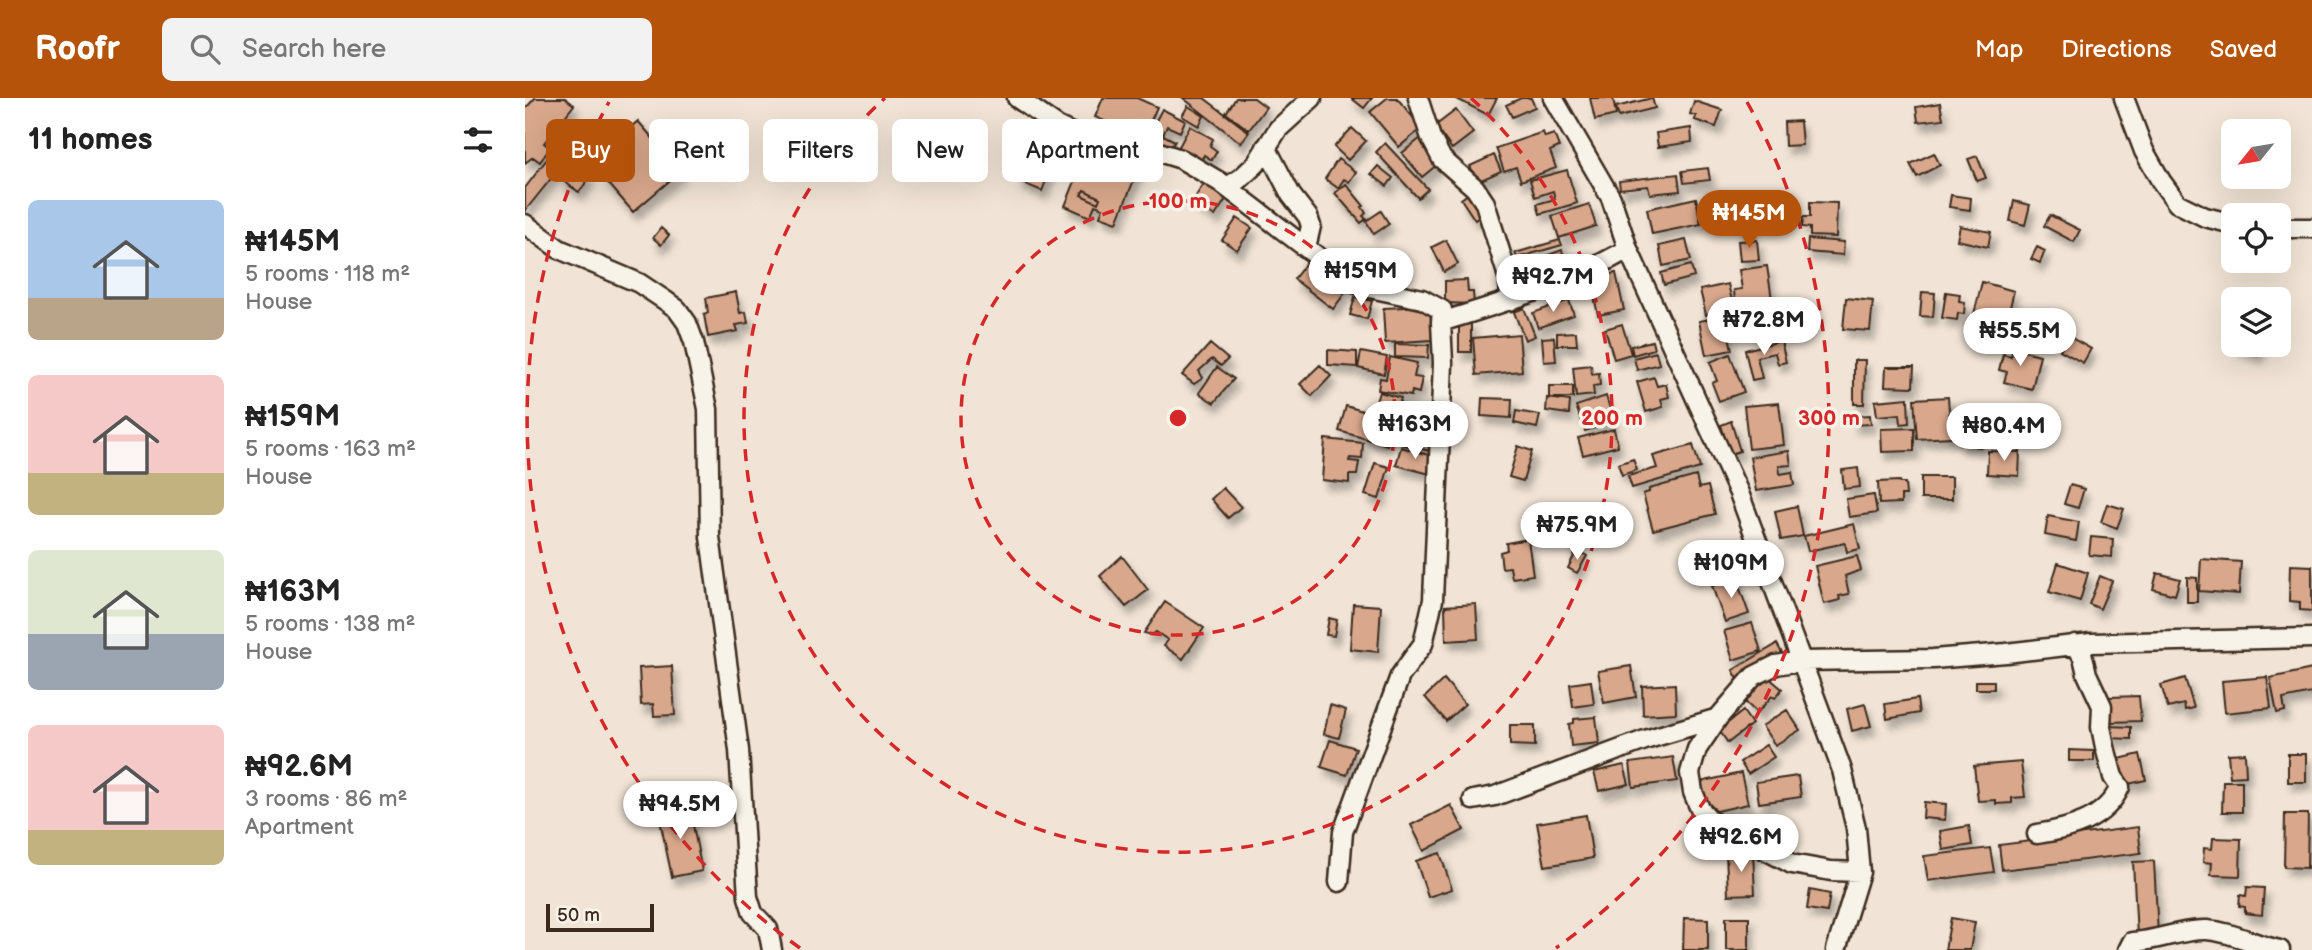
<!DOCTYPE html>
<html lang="en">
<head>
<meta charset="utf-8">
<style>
  body { margin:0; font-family:"Balsamiq Sans",sans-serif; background:#f2f2f2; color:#222; height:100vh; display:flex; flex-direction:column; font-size:26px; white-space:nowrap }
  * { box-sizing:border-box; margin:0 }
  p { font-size:23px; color:#767676 }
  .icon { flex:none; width:38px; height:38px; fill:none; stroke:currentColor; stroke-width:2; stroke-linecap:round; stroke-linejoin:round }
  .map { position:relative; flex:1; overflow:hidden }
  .drawer { display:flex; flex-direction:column; background:#fff; width:525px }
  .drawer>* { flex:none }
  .banner { position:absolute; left:21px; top:21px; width:665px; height:63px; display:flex; gap:14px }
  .needle { width:46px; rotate:240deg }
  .tools { position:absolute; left:1696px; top:21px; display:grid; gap:14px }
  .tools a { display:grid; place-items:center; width:70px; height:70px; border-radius:10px; background:#fff; box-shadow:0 7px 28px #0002; font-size:35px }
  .scale { position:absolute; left:21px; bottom:18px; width:108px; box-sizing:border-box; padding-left:7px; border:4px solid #3b2a1e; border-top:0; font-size:19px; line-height:24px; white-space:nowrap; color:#3b2a1e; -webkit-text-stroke:5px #f7f3e8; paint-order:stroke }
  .price { position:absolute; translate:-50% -60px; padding:0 16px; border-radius:24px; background:#fff; color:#222; font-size:23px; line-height:46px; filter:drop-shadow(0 2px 4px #0008) }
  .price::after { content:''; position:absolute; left:50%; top:42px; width:21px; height:16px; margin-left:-10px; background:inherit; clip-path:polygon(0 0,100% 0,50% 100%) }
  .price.selected { background:#b45309; color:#fff }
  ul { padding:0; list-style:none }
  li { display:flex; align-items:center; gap:21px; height:175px; padding:0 28px }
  li span { display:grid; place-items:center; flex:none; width:196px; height:140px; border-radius:10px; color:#555 }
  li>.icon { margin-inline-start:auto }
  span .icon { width:84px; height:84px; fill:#fffc; stroke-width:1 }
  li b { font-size:30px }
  h2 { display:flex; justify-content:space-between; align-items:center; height:84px; padding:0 28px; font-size:30px }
  .pill { padding:0 24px; border-radius:10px; background:#fff; box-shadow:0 7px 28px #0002; font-size:24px; line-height:63px }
  .pill.selected { background:#b45309; color:#fff }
  header { display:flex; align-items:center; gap:42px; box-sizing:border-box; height:98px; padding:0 35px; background:#b45309; color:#fff }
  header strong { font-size:33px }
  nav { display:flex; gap:38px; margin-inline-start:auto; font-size:24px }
  .search { width:490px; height:63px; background:#f2f2f2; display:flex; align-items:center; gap:18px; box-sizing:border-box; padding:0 24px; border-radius:10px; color:#767676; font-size:26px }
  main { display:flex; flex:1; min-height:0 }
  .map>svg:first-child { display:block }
</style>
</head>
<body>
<header>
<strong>Roofr</strong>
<div class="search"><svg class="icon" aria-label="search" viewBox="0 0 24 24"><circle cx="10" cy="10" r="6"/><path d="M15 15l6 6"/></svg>Search here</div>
<nav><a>Map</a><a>Directions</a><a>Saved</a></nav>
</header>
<main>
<section class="drawer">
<h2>11 homes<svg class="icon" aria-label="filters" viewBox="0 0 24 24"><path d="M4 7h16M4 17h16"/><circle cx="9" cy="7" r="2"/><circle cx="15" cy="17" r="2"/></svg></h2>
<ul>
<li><span style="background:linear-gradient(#a9c7e8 70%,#b9a48a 0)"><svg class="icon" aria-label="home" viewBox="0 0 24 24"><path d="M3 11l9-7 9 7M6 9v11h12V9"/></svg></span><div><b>₦145M</b><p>5 rooms · 118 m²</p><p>House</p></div></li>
<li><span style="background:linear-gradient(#f6c9c9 70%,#c2b280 0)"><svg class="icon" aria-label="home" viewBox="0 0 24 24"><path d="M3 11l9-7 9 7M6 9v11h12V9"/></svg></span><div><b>₦159M</b><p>5 rooms · 163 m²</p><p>House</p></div></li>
<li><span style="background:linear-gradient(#dfe7d0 60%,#9aa5b1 0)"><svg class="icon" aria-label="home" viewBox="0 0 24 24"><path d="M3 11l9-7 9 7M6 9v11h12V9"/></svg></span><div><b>₦163M</b><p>5 rooms · 138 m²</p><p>House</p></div></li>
<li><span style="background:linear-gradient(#f6c9c9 75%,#c2b280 0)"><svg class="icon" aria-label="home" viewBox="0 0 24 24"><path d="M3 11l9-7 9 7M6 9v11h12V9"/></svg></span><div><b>₦92.6M</b><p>3 rooms · 86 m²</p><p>Apartment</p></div></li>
</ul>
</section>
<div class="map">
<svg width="1787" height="852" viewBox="0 0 1787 852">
  <defs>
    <filter id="shadow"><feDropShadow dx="4.5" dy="8" stdDeviation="3.5" flood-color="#0004"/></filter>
  </defs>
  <rect width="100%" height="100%" fill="#f1e4d6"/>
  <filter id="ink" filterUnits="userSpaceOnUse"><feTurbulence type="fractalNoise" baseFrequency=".0143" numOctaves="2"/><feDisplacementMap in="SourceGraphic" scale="14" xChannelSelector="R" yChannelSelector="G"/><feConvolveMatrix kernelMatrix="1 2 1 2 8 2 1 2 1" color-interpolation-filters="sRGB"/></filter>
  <g filter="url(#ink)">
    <path fill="#d9a88c" stroke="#3b2a1e" stroke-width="2" filter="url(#shadow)" d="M10 0H40L49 7 19 45 25 50 15 64 8 59 0 65V11Z
      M578 0H612L632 9 618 40 570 19Z
      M658 0H679L724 34 716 45Z
      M711 0H729L741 9 724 32 701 15Z
      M826 0H847L839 10Z
      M862 0H872L897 30 874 49 845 14Z
      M930 0H972L963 17Z
      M996 0H1006L1010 9 987 19 981 7Z
      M1065 0H1088L1091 17 1070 22Z
      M1127 0 1130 10 1094 19 1091 9Z
      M1169 3 1197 12 1191 29 1170 22 1171 18 1165 16Z
      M1415 5 1418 21 1393 24 1391 9Z
      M663 8 679 18 674 28 657 18Z
      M637 11 660 23 655 34 642 28 638 37 650 43 644 54 621 42Z
      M931 12 948 35 927 51 910 28Z
      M113 23 156 73 108 114 78 79 93 66 80 51Z
      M1275 23 1277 47 1260 48 1259 24Z
      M665 28 688 41 685 48 692 53 687 62 679 57 674 67 651 54Z
      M827 30 841 43 823 62 809 49Z
      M1166 30 1167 44 1133 49 1131 35Z
      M1018 34 1020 39 1029 36 1034 49 1025 53 1031 70 996 83 991 69 979 73 971 50Z
      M901 36 913 66 897 79 877 55Z
      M860 45 903 91 893 100 851 54Z
      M1409 55 1415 67 1392 79 1385 66Z
      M25 57 36 68 0 113V90Z
      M969 57 976 73 952 84 945 68Z
      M1452 58 1461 80 1452 83 1443 61Z
      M502 60 526 70 517 93 493 83Z
      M559 61 584 71 588 61 613 72 592 124 575 118 578 110 570 107 565 119 540 108Z
      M813 61 831 74 824 84 819 81 813 90 800 81Z
      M46 65 65 79 54 94 34 80Z
      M853 68 868 80 862 88 846 76Z
      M1183 70 1185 82 1159 85 1157 73Z
      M1042 72 1052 105 1015 116 1012 106 1030 101 1028 93 1010 99 1005 82Z
      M1153 76 1155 93 1125 96 1123 88 1095 91 1094 83Z
      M680 84 703 98 690 118 667 104Z
      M821 86 839 108 837 109 841 115 838 118 841 121 836 125 810 95Z
      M559 92 575 100 573 105 556 97Z
      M943 96 957 117 950 122 936 101Z
      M1426 97 1446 100 1445 112 1424 109Z
      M1171 100 1176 126 1127 136 1122 111Z
      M1489 103 1505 107 1500 127 1485 123Z
      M1285 104 1312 105 1311 139 1285 138V130L1277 129 1278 119H1285Z
      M1064 106 1071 128 1034 140 1027 118Z
      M856 113 864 126 849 136 841 123Z
      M1525 117 1555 132 1549 144 1519 128Z
      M712 120 727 130 712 152 697 142Z
      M1435 128 1466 134 1463 149 1432 142Z
      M136 130 144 137 136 147 128 140Z
      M1283 141 1319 144 1318 157 1282 154Z
      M921 142 933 166 919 174 907 149Z
      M1035 142 1037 147 992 160 990 155Z
      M1161 142 1166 162 1138 168 1134 148Z
      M1232 142 1234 162 1215 163 1213 143Z
      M1512 149 1520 153 1515 165 1506 161Z
      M1037 152 1043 170 1018 179 1012 161Z
      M1007 160 1015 179 990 188 983 170Z
      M781 165 820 195 808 211 769 181Z
      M1166 167 1169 179 1139 187 1136 175Z
      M1242 168 1248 208 1220 212 1218 203 1210 204 1209 192 1217 191 1214 172Z
      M1091 175 1099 212 1073 217 1065 180Z
      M942 182 943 194H948L949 206 920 205V183Z
      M1457 184 1489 193 1481 225 1472 222 1470 230 1456 226 1458 218 1449 216Z
      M1203 186 1209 211 1181 217 1175 192Z
      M211 194 215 215 221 214 223 225 211 227 213 233 183 239 179 217 183 215 181 200Z
      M1397 194 1410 195 1408 219 1395 218Z
      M1421 194 1435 196 1434 203 1440 204 1439 216 1433 215 1432 222 1417 220Z
      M830 199 847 203 842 221 825 217Z
      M1321 200 1348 203 1345 233 1318 231Z
      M1044 202 1049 217 1013 230 1008 215Z
      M905 208 907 242 860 245 858 210Z
      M999 210 1010 238 1000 242 989 214Z
      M1200 218 1207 252 1181 257 1174 223Z
      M934 225H946V254H934Z
      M1097 226 1106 256 1089 261 1080 231Z
      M1051 234 1052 247H1032V235Z
      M994 236 997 273 951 277 948 240Z
      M1543 238 1566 251 1558 265 1535 252Z
      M1029 239 1031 263 1019 264 1017 240Z
      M1127 243 1129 251 1108 257 1106 248Z
      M1256 243 1261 264 1253 266 1250 255 1232 259 1237 280 1227 282 1220 252Z
      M685 246 703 261 696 268 687 261 674 273 678 280 669 286 657 277Z
      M870 246 904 247 903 260 870 259Z
      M1711 247H1736L1733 257 1710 249Z
      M1488 250 1515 257 1507 291 1479 284 1482 274 1474 272 1478 256 1486 258Z
      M803 252 832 254V269L803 267Z
      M836 254 862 259 859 276 833 270Z
      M1131 254 1134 266 1112 272 1109 260Z
      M1205 256 1219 294 1194 303 1187 285 1192 283 1185 264Z
      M865 259 892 265 889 279 897 280 894 295 887 293 886 298 853 292 855 280 861 281Z
      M1329 262H1340L1339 306H1329Z
      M795 267 806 278 787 298 775 286Z
      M1066 267 1067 276 1074 275 1075 287 1068 288 1069 297 1051 299 1048 269Z
      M692 269 709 281 689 305 674 295Z
      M1361 269H1389L1388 289 1360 288Z
      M1129 279 1132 288 1141 286 1144 299 1136 301 1138 309 1121 314 1112 284Z
      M1024 288H1048V300H1024Z
      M854 294 876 300 870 321 848 314Z
      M1081 298 1089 324 1060 333 1051 308Z
      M1423 299 1426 339 1392 341 1389 301Z
      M957 300 987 301 986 320 956 318Z
      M1022 300 1045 303 1044 316 1021 313Z
      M1383 300 1384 325 1376 326 1375 316 1352 318 1350 303Z
      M1254 305 1259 347 1224 351 1219 308Z
      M821 308 868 322 862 347 814 333Z
      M1439 309 1461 312 1456 349 1434 346 1435 336 1429 335 1430 324 1437 325Z
      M991 313 1015 317 1012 330 989 325Z
      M1345 317 1346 326 1328 327V318Z
      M1206 323 1215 353 1205 356 1196 327Z
      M879 330 909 337 905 353 875 346Z
      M1389 330V353L1357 354 1356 331Z
      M1089 331 1093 348 1058 357 1053 340Z
      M800 341 838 345 837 361 825 360 824 363 834 364 832 377H824V385L797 382Z
      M1168 347 1175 370 1107 390 1103 378 1132 370 1128 358Z
      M993 348 1007 353 998 383 984 379Z
      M876 349 910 359 905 376 871 367Z
      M1264 353 1266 367 1254 368 1255 376 1267 374 1269 387 1231 393 1225 359Z
      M1463 353 1495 354 1494 378 1462 376Z
      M1108 361 1112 372 1097 377 1093 366Z
      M850 365 864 369 854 401 840 397Z
      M1333 370 1335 389 1319 391 1317 372Z
      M1171 378 1174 390 1183 388 1190 416 1128 432 1118 396 1124 394V391Z
      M1396 379H1427V401H1396Z
      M1374 383 1375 385H1380L1381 397H1376V405L1354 406 1353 384Z
      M1545 387 1559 391 1553 410 1539 406Z
      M698 390 716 409 703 420 686 401Z
      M1349 397 1352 415 1324 419 1321 401Z
      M1582 406 1599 411 1592 430 1576 424Z
      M1272 408 1278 438 1256 442 1250 413Z
      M1523 418 1554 424 1551 443 1520 437Z
      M1329 426 1335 451 1322 454 1320 445 1283 453 1279 438Z
      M1566 439 1588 441 1587 459 1564 457Z
      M1003 441 1008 477 987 480 985 469 977 470 975 454 982 452 981 445Z
      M1205 450 1209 468 1165 478 1161 460Z
      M1052 452 1062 458 1052 475 1043 470Z
      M597 458 623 492 601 509 575 478Z
      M1332 458 1336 472 1320 478 1324 496 1314 498 1315 502 1299 506 1290 468Z
      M1676 461 1716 464 1714 496 1674 493Z
      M1533 465 1563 475 1555 503 1524 494Z
      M1765 467 1787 468V513L1775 512V504L1764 503Z
      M1632 475 1655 481 1650 497 1628 491Z
      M1575 478 1587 483 1575 511 1564 506Z
      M1662 479 1672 480V504H1662Z
      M1211 480 1224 516 1200 524 1187 488Z
      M640 504 679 530 658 561 639 548 643 542 631 534 627 537 619 535Z
      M828 506 856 508 853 554 825 551Z
      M951 506 953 541 921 543 920 508Z
      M804 520 812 522 809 538 801 537Z
      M1227 525 1236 553 1208 562 1199 533Z
      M1252 546 1258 557 1214 583 1208 572Z
      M147 568 150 617 129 618 128 606 116 607 114 570Z
      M1106 568 1111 599 1079 605 1073 573Z
      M1787 571V595L1758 601 1760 613 1752 615 1745 580Z
      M1242 578 1257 591 1250 600 1247 598 1232 615 1220 604Z
      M1742 579 1746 610 1700 615 1697 583Z
      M1660 580 1669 610 1660 612 1659 606 1643 610 1636 587Z
      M919 581 940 606 921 623 900 599Z
      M1066 583 1069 606 1048 609 1045 586Z
      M1451 583H1469V591H1451Z
      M1150 586 1151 615 1118 617 1117 588Z
      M1614 598 1616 623 1585 624 1584 599Z
      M1392 601 1394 615 1362 621 1360 606Z
      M1340 606 1346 628 1327 633 1322 611Z
      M805 607 821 612 814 640 799 636Z
      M1262 612 1275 632 1250 647 1237 628Z
      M1218 613 1227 626 1203 645 1194 632Z
      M1071 619 1074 645 1046 648 1044 626 1049 625V621Z
      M985 627H1010V648L985 647Z
      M1584 628 1606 629V641L1584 640Z
      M805 642 831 650 822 677 796 669Z
      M1241 647 1249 659 1223 676 1215 664Z
      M1544 652 1569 653V663H1544Z
      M1720 655 1721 678 1705 679 1703 656Z
      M1615 656 1621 682 1599 687 1594 661Z
      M1763 656H1781V684H1763Z
      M1148 659 1152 683 1108 689 1105 665Z
      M1496 664 1500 699 1487 700V705L1471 706V702L1453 703 1449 668Z
      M1099 667 1104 686 1074 693 1069 674Z
      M1216 675 1223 706 1183 715 1175 684Z
      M1273 678 1276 699 1234 705 1231 684Z
      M1698 683H1717V714H1697Z
      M1399 704 1421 706 1420 722 1398 720Z
      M164 707 177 773 147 779 133 713Z
      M926 707 939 732 899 753 886 727Z
      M1760 716H1783L1782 770 1759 769Z
      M1061 717 1068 760 1020 768 1012 725Z
      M1444 728 1447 747 1418 752 1415 733Z
      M1613 729 1616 755 1477 772 1474 747Z
      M1688 740 1716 741 1715 778 1686 777 1687 765 1678 764 1679 750 1687 751Z
      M1465 750 1469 774 1403 783 1399 758Z
      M1228 754 1230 796 1203 797 1201 755Z
      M915 755 927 791 903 799 891 763Z
      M1629 763 1633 837 1612 838 1608 764Z
      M1722 789 1739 790 1737 817 1720 815V809L1714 808 1715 797 1721 798Z
      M1285 792 1305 796 1302 814 1282 811Z
      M1201 819H1224V852H1201Z
      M1159 820 1183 821V852H1158Z
      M1426 820 1450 824 1445 852H1420Z"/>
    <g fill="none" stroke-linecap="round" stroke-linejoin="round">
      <g stroke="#3b2a1e" stroke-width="23">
        <path id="minor" d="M492 0 532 28 561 42 578 46 618 49 656 61 695 84 826 184 845 190 897 201 917 212 916 224C980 204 1045 185 1103 151
          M893 0 906 40 917 61 950 90 960 105 984 182 985 203
          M1028 0 1086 100 1103 151 1214 395 1317 672 1331 730 1335 774 1311 852
          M1599 0 1619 53 1636 83 1652 105 1680 119 1708 126
          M741 49 766 97 783 119 786 128 781 150
          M702 89 716 80 731 66 753 31 787 0
          M0 126 34 151 114 185 141 203 152 211 162 225 169 244 183 311 185 439 214 652 223 799 228 815 243 831 247 852
          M1754 130H1787
          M948 702 970 698 1120 642 1193 620
          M1512 736C1545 731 1580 722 1595 689L1588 679 1580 649 1576 629 1577 608 1562 576 1558 559 1550 546
          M1335 774 1306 773 1267 766 1187 724 1175 711 1168 694 1165 675 1172 651 1193 620 1229 578 1251 567 1276 563 1408 561 1481 555 1566 545 1787 540
          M814 784 818 734 875 578 898 546 908 502 918 265 916 224
          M1603 852 1607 844C1633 843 1656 831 1682 832 1709 834 1729 847 1755 852"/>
      </g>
      <use href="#minor" stroke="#f7f3e8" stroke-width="18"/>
    </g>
  </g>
  <g fill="none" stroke="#d62828" stroke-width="3.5" stroke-dasharray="12 9">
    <circle cx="653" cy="320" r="217"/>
    <path d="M946 0A434 434 0 1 1 360 0"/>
    <path d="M275 850A651 651 0 0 1 84 4M1222 4A651 651 0 0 1 1031 850"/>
  </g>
  <circle cx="653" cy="320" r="10" fill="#d62828" stroke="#f7f3e8" stroke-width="3.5"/>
  <g font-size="21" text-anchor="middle" font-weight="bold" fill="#d62828" stroke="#f7f3e8" stroke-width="7" stroke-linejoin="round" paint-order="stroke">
    <text x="653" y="110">100 m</text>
    <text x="1087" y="327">200 m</text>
    <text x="1304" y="327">300 m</text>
  </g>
</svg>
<div class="tools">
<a><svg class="needle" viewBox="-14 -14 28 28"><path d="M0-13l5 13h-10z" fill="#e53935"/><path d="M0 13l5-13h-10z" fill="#767676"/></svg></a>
<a><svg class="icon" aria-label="locate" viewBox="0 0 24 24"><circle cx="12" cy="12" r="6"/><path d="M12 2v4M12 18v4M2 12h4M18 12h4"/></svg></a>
<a><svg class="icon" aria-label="layers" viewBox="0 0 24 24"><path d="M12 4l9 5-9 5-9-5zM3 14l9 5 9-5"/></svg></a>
</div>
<div class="scale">50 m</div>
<b class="price selected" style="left:1224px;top:152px">₦145M</b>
<b class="price" style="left:836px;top:210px">₦159M</b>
<b class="price" style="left:1028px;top:216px">₦92.7M</b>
<b class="price" style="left:1239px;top:259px">₦72.8M</b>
<b class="price" style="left:1495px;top:270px">₦55.5M</b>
<b class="price" style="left:890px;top:363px">₦163M</b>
<b class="price" style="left:1479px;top:365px">₦80.4M</b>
<b class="price" style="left:1052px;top:464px">₦75.9M</b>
<b class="price" style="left:1206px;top:502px">₦109M</b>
<b class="price" style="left:155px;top:743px">₦94.5M</b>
<b class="price" style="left:1216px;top:776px">₦92.6M</b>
<div class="banner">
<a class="pill selected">Buy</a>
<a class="pill">Rent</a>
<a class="pill">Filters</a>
<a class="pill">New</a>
<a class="pill">Apartment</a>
</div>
</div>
</main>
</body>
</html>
